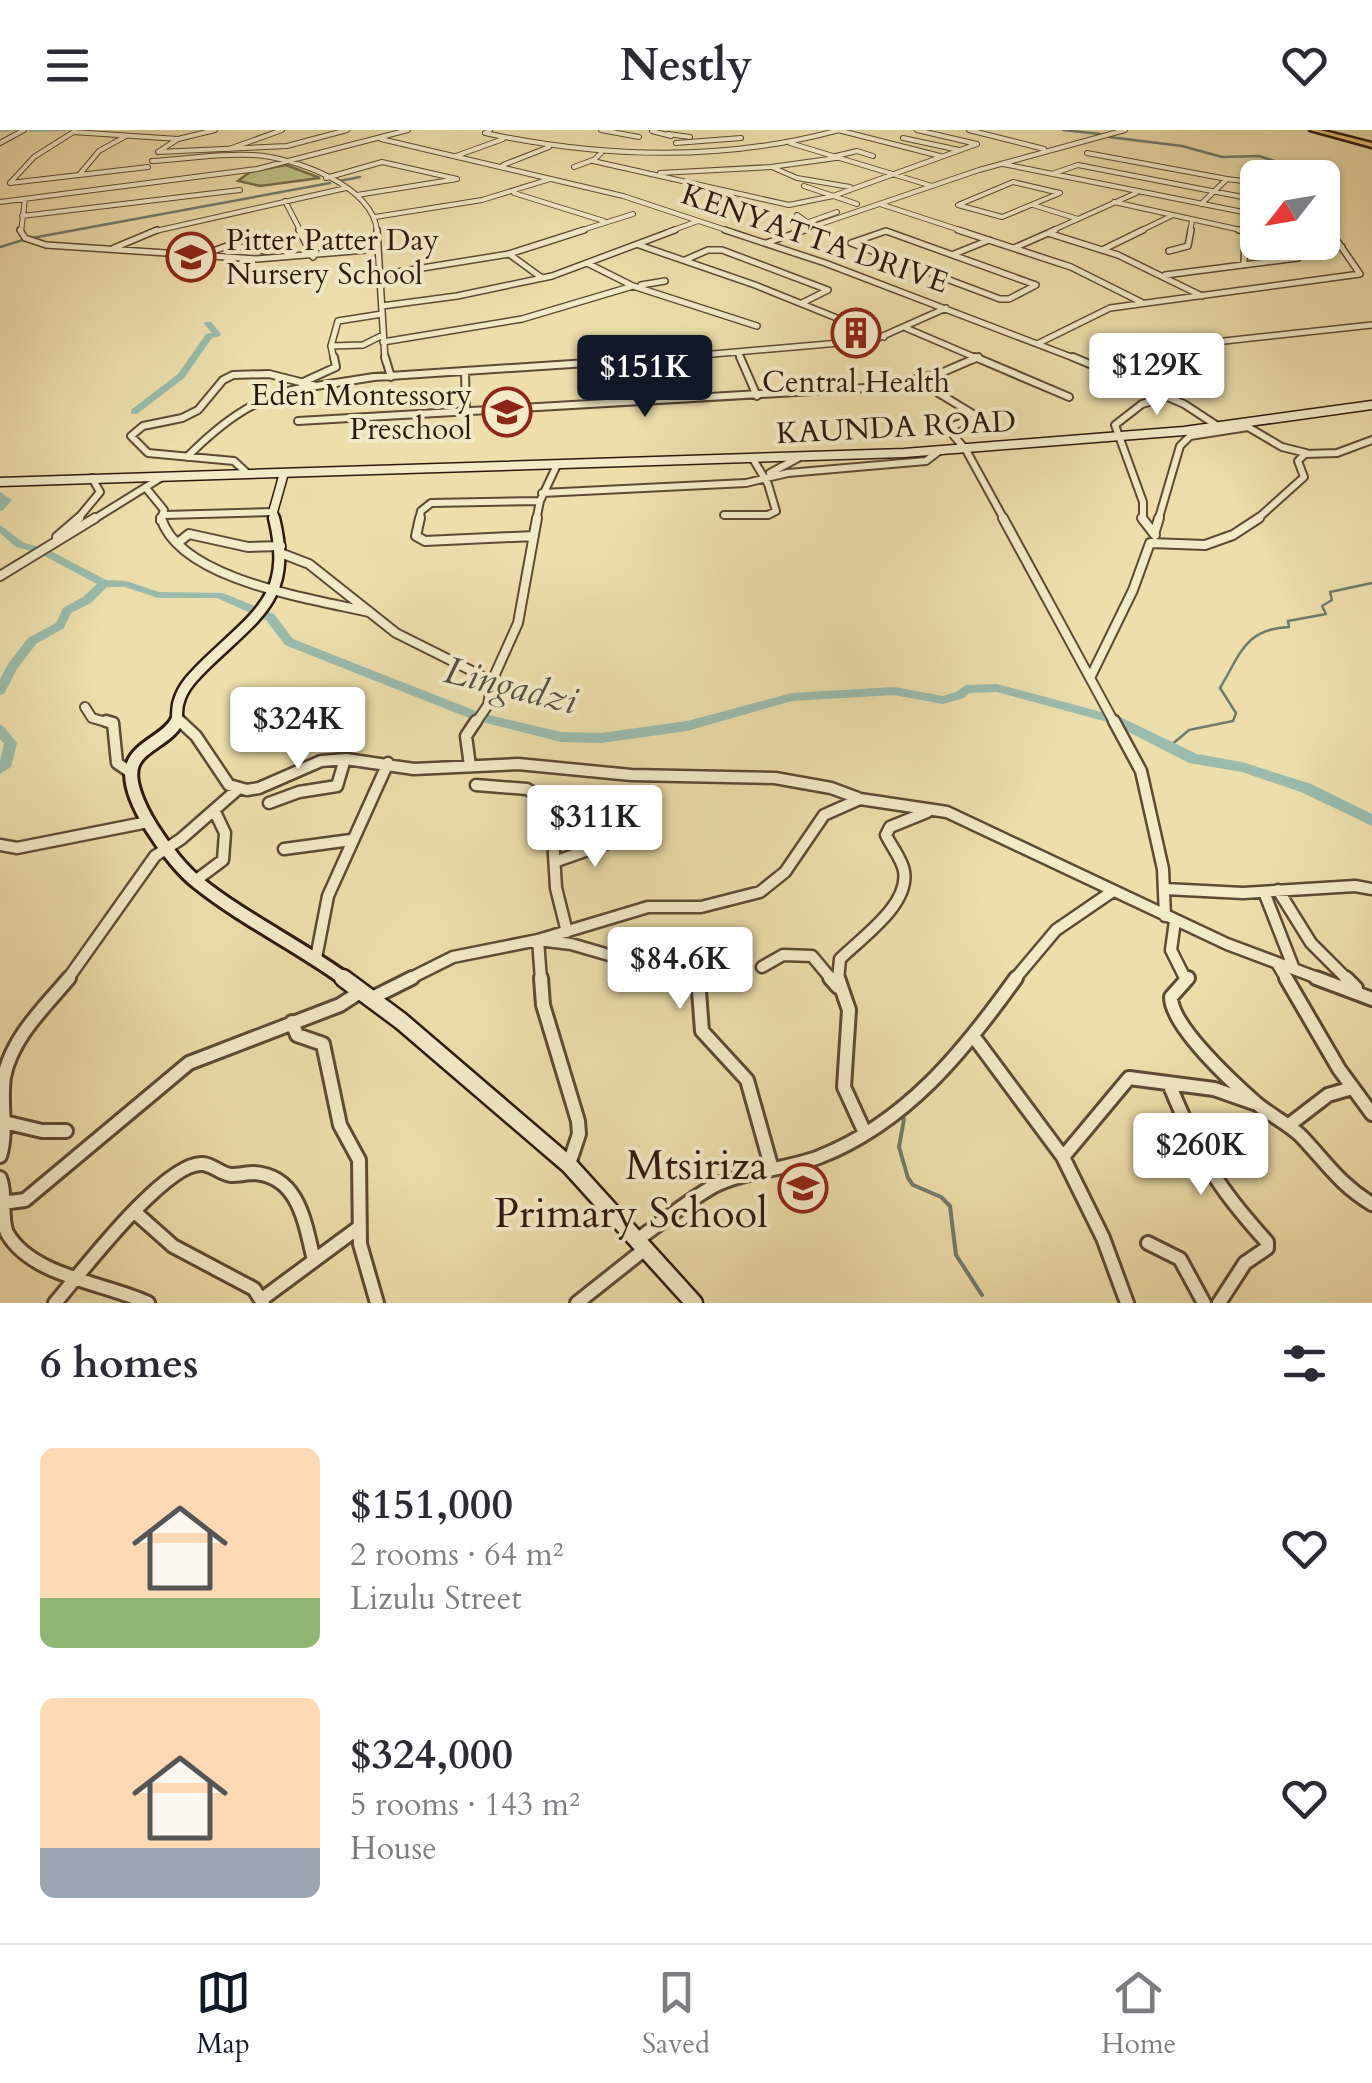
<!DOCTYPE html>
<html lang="en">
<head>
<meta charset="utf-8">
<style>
  body { margin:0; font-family:Cardo,serif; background:#f2f2f3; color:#2b2b33; height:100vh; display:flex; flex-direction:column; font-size:38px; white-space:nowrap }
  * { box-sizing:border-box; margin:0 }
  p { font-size:32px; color:#7c7c81 }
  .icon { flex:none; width:55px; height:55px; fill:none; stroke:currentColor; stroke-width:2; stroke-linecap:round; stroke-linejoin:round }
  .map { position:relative; height:1173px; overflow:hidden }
  .side { display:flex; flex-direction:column; background:#fff; flex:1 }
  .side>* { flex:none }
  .needle { width:65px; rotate:239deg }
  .controls { position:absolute; left:1240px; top:30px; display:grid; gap:20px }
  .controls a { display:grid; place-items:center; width:100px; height:100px; border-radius:15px; background:#fff; box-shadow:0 2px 8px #0004; font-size:50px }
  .price { position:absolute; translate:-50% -85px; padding:0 22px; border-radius:10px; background:#fff; color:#222; font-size:32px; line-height:65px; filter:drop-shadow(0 2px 5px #0008) }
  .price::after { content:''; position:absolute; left:50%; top:60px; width:30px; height:22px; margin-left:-15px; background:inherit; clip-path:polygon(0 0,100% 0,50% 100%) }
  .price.selected { background:#111827; color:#fff }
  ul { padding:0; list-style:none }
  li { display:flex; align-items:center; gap:30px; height:250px; padding:0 40px }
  li span { display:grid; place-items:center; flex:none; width:280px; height:200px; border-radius:15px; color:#555 }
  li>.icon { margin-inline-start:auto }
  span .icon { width:120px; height:120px; fill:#fffc; stroke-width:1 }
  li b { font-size:42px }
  h2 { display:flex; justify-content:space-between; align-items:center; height:120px; padding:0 40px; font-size:42px }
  header { display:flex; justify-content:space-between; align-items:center; height:130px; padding:0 40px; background:#fff; font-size:45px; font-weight:600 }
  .menu { display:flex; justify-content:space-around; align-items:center; height:140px; border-top:2px solid #e1e1e2; background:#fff; font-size:28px; color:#7c7c81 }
  .menu a { display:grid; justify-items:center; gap:5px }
  .menu .selected { color:#111827 }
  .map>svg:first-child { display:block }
</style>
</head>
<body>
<header><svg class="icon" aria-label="menu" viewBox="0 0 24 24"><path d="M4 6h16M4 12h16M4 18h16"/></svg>Nestly<svg class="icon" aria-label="heart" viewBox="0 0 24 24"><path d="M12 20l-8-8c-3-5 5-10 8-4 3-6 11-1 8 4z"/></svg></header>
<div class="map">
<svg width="1372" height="1173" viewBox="0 0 1372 1173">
  <rect width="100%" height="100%" fill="#eddeab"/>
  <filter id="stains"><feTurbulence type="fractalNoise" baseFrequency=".002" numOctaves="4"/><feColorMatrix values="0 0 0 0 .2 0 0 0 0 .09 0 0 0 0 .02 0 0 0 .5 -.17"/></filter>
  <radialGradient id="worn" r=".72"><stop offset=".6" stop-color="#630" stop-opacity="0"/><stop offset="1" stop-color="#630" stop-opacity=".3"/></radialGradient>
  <path fill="#bec084" stroke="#766c49" stroke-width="2.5" d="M286 35 320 48 260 56 238 51 250 42Z"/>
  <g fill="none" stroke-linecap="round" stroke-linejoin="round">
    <path stroke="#6f7b6d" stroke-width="2.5" d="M1063 0 1100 4
      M1109 7 1182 16 1222 27 1259 26 1284 34
      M339 51 360 47
      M32 108 330 53
      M0 117 23 110
      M1170 616 1189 600 1233 591 1236 583 1220 558C1241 523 1245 499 1289 497L1288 491 1326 484 1322 476 1332 470 1330 462 1372 453"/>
    <path stroke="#6f7b6d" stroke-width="4" d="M900 983 904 989 899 1017 908 1048 913 1055 941 1067 950 1076 956 1125 982 1165"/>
    <path fill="#99bcad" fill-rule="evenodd" d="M0 0H16V1L0 2Z
      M28 0H66V1L30 2Z
      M205 192H211L221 204 220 206 212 208 184 248 137 284H131V280L178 244 206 204 212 203 204 194Z
      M0 362 12 370 3 380 0 381Z
      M0 395 24 413 47 419 106 450 126 451 159 462 223 463 274 484 293 509 481 583 561 602 601 603 687 591 792 563 894 557 943 566 956 562 966 555 997 554 1120 587 1197 624 1242 632 1311 654 1372 684V696L1301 662 1242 642 1189 633 1111 593 997 562 969 563 964 568 943 574 894 565 792 571 687 601 601 613 561 612 474 590 285 515 266 490 217 468H158L125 457H107L91 473 71 483 64 498 36 514 17 539 4 564 0 565V549L8 534 28 508 56 493 63 478 83 467 97 454 39 423 16 417 0 403Z
      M0 595 4 597 17 613 11 637 0 644V631L4 614 0 609Z"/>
    <g stroke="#5e4a35" stroke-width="6">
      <path id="street-far5" d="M490 0 485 3C603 28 722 32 839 0
        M601 0 639 7
        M838 0 940 26
        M969 0 1044 19
        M652 1 671 6
        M73 2 178 9
        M668 4 690 7
        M903 8 959 20
        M381 9 623 66 732 102
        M0 13 24 0
        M676 13 741 8
        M790 13 932 56
        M229 19 282 0
        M158 22 287 16 347 0
        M158 22 178 9 215 0
        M601 23 593 31 789 75 833 66 977 14 917 0
        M1087 23 1227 49 1201 74
        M456 26 503 9
        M836 26 857 21 873 26
        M152 31C185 29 220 23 253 25 293 27 375 56 377 102
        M1003 34 1258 85
        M503 35 549 17
        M574 37 593 30
        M774 38 797 48 850 57
        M660 43 771 37 836 28
        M1052 44 1078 35 1258 70
        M79 45 99 21 126 6
        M326 48 382 32 457 49 357 65
        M1227 49 1258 53
        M1013 52 1060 63 1002 87 958 75Z
        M10 53 148 37
        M10 53 34 27 75 1
        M804 56 857 74
        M514 63 604 91
        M285 71 301 102
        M0 72 257 39 408 0
        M1114 72 1250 102
        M880 74 966 102
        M1033 75 1078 89
        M1322 83 1328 84
        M797 85 811 95
        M22 86 240 60
        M375 87 482 70 550 49
        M806 93 837 82
        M1322 99 1331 102
        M21 102 25 69
        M151 102 346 58
        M576 102 633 84
        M668 102 698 91
        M797 102 979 40 1125 0
        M882 102H890
        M1049 102 1136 63
        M1138 102 1171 86
        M1190 102 1192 91"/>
    </g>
    <g stroke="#5e4a35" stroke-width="8">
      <path id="street-far4" d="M20 100 25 108 46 115 257 129 378 119
        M299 100 313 127
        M377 100 385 230
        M725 100 825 133 1079 230
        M958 100 1071 137 1141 172
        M1239 100 1258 104
        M886 101 1036 155 1009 169H1000L851 113Z
        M1048 103 1118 125 1202 166
        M766 113 805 100
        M1291 114 1342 117
        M639 115 755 155 884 207
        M114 118 157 100
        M1014 118 1055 100
        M1102 120 1143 100
        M1169 121 1188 116 1191 100
        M509 124 542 148
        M954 124 989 110
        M203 125 229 115 265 121
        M685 130 708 120H722L828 160 802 173
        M1244 135 1245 101
        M379 145 509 124 584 100
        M1165 145 1298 128 1289 112
        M641 155 665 151
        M633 156 757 196
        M382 176 457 166 552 146 675 100
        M382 184 338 191 331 216 363 215 383 205
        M906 198 981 230
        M383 212 522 189 633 156 589 134
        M1039 213 1110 178 1360 144 1331 102 1324 100
        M331 216 334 230
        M738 222 741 230
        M645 230 874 210 946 178
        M973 230 979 227
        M1162 230 1215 212 1372 195"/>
    </g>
    <g stroke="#5e4a35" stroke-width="10">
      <path id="street-far3" d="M385 227 391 247
        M740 227 757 266
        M975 227 1069 267
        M1073 227 1184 274 1219 297
        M465 242 466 281
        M917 250 978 287 955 295 954 306 966 320 1005 391
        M1130 252 1165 227
        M301 253 336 237 334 227
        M298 291 882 257 941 243 978 227
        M187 327C222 292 256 266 306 257
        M770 343 798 328
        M248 344 234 331 148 323 131 306 143 296 182 288 198 280 223 250 233 245 269 244 316 256 374 247 678 227
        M146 358 164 380 160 391
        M542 363 746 353 788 343 926 331 939 321
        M165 385 273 382
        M724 385H768L776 381 768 354 753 329
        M76 391 100 362 92 348
        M91 391 162 347
        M419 391 421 381 431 373 540 371
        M536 391 540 371 557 335
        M1143 391V372L1115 295 1142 274 1163 268
        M1158 391 1180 316 1190 306 1248 297 1282 317 1306 323
        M1255 391 1304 347 1298 331 1305 324 1337 323 1372 310"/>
    </g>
    <g stroke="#5e4a35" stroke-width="12">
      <path id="street-far2" d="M161 388C180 450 313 469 369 482
        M420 388 416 406 425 411 534 406
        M1003 388 1115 594
        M1142 388 1155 405
        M1155 401 1159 388
        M57 407 79 388
        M179 412 189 404 248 417 281 416
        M283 424 309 434 396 503 492 551
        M0 446 95 388
        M1091 546 1133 460 1150 413 1205 415 1233 405 1259 388
        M85 577 92 588 113 594
        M178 590 183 594
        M475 594 488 575 492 551 518 493 537 388"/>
    </g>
    <g stroke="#5e4a35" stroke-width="15">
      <path id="street-far1" d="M106 591 113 593 117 633 130 642
        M180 591 196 606 229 655 247 660 259 658 321 631 346 629 414 639 518 634 631 645 775 648 831 658 858 668
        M1114 591 1141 641 1163 739 1165 786
        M470 636 466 606 476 591
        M476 655 527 659 551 673 556 758 567 802
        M269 673 299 662 337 656 345 629
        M0 715 17 718 148 692
        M284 719 351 710
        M557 731 622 708
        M195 751 223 730 225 703 215 682
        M1165 759 1243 763 1355 756 1372 759
        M1278 760 1311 813 1348 850
        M1264 762 1294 839
        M1175 791 1171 820 1186 850
        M316 828 328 766 388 633
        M1278 835 1287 850
        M762 837 783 825 812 826 832 850
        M67 850 155 726 181 709 238 659
        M407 850 453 827 538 810 648 777H701L760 762 785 742 824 685 860 669 947 682 1227 814 1323 850
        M541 850 538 810 571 814 616 827 683 820 691 823 698 850
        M838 850 840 829C861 808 910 775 904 741 902 729 891 716 886 705L890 697 927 682
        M1014 850 1056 800 1113 761"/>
    </g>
    <g stroke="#5e4a35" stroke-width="18">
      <path id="street" d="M541 848 543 875 578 991 579 1004 569 1034
        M698 848 702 901 747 950 772 1039
        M830 848 838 857
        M838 848 849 880 844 957 865 1003
        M1188 848 1171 867C1171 896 1233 953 1256 973 1270 985 1287 993 1300 1005 1326 1032 1339 1054 1372 1074
        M1286 848 1339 939 1372 984
        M1316 848 1372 869
        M1346 848 1356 858
        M372 868 412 848
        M292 892 297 905 323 914 340 995 359 1030 360 1114 377 1173
        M974 907 1063 1027 1103 1108 1127 1173
        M1170 956C1199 1026 1216 1056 1267 1112V1118L1245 1133 1219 1173
        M4 992 42 1001H66
        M1289 995 1328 965 1352 958
        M0 1026C8 1000 0 974 4 947 12 907 44 878 69 848
        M1063 1027 1129 948 1214 959 1254 973
        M0 1048C7 1065 0 1087 7 1103 32 1147 106 1153 148 1173
        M2 1073 25 1070 189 933 340 875 360 862
        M137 1084 173 1116 254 1159 263 1173
        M638 1109C663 1092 688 1070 714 1056 746 1040 786 1040 819 1027 906 993 963 922 1016 848
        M1148 1113 1180 1129 1204 1173
        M262 1169 358 1098
        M55 1173C80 1144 166 1030 203 1034 213 1035 221 1044 231 1045 239 1045 247 1043 254 1043 300 1046 305 1095 314 1130
        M577 1173 645 1119"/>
    </g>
    <g stroke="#2f190e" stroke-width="11">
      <path id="secondary-far3" d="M0 352 904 323 1184 301 1372 275
        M275 391 273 382 284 343"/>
    </g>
    <g stroke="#2f190e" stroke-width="15">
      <path id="secondary-far2" d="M176 594C178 587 176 578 179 571 183 556 196 544 207 533 259 483 293 466 274 388"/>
    </g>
    <g stroke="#2f190e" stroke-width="18">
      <path id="secondary-far1" d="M177 591C168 609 140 616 133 634 121 664 173 734 197 752 243 789 298 815 346 850"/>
    </g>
    <g stroke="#2f190e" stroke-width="21">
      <path id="secondary" d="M343 848 401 891 569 1035 694 1173"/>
    </g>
    <g stroke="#2f190e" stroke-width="5">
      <path id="highway" d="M1310 0H1320L1372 13V17Z"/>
    </g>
    <use href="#street-far5" stroke="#f3eac8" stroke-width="4"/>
    <use href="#street-far4" stroke="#f3eac8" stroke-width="5"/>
    <use href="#street-far3" stroke="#f3eac8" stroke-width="6"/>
    <use href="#street-far2" stroke="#f3eac8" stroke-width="8"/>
    <use href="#street-far1" stroke="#f3eac8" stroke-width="10"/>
    <use href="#street" stroke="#f3eac8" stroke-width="12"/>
    <use href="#secondary-far3" stroke="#f3eac8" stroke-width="8"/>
    <use href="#secondary-far2" stroke="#f3eac8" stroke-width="10"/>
    <use href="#secondary-far1" stroke="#f3eac8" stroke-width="12"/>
    <use href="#secondary" stroke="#f3eac8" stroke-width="16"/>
    <use href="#highway" fill="#e6bf76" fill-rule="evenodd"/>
  </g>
  <defs>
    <g id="school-ring" transform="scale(2.5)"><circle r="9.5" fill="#f3eac8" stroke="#8f2418" stroke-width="1.5"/><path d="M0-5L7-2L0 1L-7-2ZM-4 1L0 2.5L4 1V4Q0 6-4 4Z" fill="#8f2418"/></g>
    <g id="building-ring" transform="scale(2.5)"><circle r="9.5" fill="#f3eac8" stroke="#8f2418" stroke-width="1.5"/><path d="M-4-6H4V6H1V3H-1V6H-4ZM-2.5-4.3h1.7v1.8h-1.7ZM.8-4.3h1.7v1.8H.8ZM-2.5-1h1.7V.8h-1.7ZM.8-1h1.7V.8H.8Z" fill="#8f2418"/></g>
  </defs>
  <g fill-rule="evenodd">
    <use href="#school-ring" x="191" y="127"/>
    <use href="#building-ring" x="856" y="203"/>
    <use href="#school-ring" x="507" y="282"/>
    <use href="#school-ring" x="803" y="1058"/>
  </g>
  <g text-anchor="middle" stroke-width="8" stroke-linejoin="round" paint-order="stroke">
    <g font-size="30" fill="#2f190e" stroke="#f3eac8">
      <text transform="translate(815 108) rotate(19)" y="10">KENYATTA DRIVE</text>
      <text transform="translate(896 297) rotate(-3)" y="10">KAUNDA ROAD</text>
    </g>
    <g font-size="30" fill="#2f190e" stroke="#f3eac8" text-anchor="start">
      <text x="226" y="120">Pitter Patter Day<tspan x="226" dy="34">Nursery School</tspan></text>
      <text x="856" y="262" text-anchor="middle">Central Health</text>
      <text x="472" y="275" text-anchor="end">Eden Montessory<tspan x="472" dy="34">Preschool</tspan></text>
    </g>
    <g font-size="38" font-style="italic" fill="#545246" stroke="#f3eac8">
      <text transform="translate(511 555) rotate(14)" y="13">Lingadzi</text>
    </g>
    <g font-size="42" fill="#2f190e" stroke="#f3eac8" text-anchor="end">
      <text x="768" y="1049">Mtsiriza<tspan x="768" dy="48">Primary School</tspan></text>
    </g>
  </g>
  <rect width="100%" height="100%" filter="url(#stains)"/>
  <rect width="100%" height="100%" fill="url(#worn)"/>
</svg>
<div class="controls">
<a><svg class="needle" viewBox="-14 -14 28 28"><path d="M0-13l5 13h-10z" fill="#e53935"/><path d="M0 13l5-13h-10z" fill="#7c7c81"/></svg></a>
</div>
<b class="price" style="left:1157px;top:288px">$129K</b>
<b class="price selected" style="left:645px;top:290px">$151K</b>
<b class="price" style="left:298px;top:642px">$324K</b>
<b class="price" style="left:595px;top:740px">$311K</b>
<b class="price" style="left:680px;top:882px">$84.6K</b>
<b class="price" style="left:1201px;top:1068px">$260K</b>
</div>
<section class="side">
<h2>6 homes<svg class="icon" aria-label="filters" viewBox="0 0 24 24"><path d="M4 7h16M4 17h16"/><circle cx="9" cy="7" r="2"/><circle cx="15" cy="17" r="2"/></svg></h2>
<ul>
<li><span style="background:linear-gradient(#ffd9b3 75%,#8fb573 0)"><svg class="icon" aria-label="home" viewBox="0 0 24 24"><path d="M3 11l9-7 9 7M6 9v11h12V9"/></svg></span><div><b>$151,000</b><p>2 rooms · 64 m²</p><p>Lizulu Street</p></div><svg class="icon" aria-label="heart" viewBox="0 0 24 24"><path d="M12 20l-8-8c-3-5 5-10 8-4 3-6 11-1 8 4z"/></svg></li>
<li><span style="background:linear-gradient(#ffd9b3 75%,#9aa5b1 0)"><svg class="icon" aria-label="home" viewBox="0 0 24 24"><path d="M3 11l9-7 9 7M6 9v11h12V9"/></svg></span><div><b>$324,000</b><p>5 rooms · 143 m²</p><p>House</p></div><svg class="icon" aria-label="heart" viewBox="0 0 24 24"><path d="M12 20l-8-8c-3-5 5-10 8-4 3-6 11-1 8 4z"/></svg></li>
</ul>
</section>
<nav class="menu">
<a class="selected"><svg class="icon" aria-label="map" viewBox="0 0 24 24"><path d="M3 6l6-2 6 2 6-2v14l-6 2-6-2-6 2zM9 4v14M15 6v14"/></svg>Map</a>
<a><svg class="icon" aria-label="saved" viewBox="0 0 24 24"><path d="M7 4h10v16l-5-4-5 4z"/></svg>Saved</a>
<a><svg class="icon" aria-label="home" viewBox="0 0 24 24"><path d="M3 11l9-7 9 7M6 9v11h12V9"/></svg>Home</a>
</nav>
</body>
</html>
